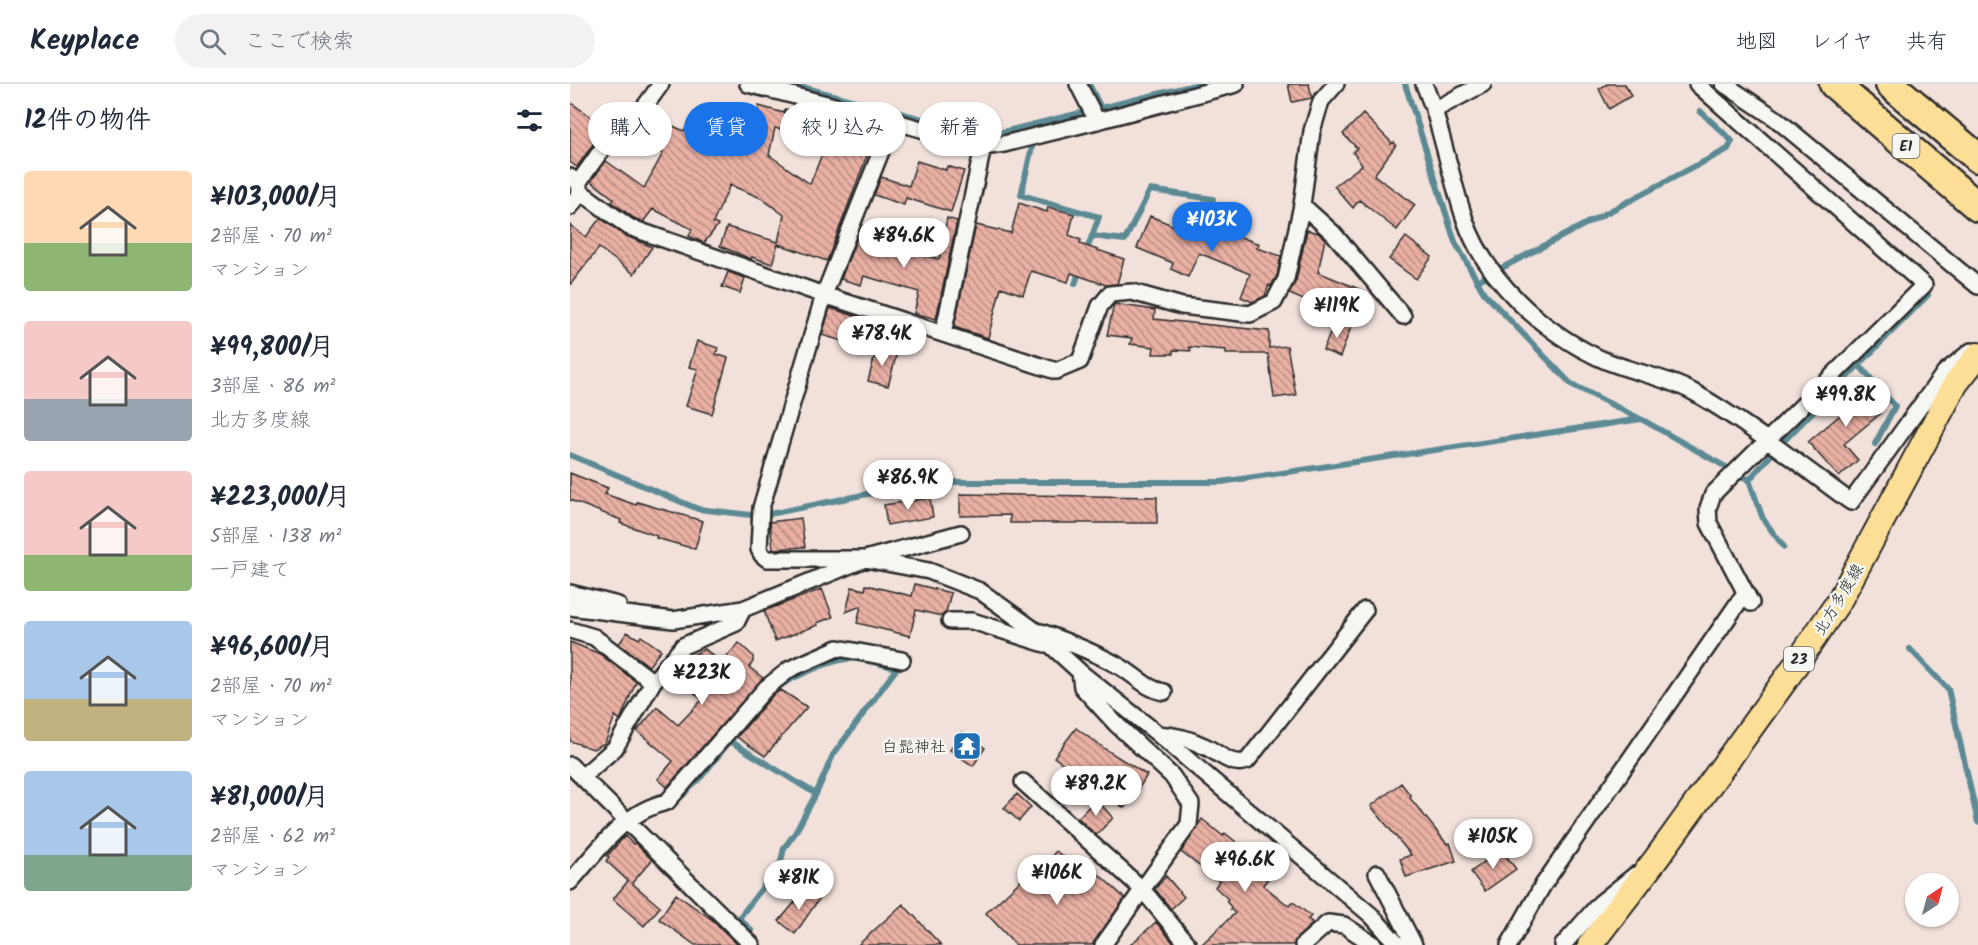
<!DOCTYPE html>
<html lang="ja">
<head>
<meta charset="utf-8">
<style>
  body { margin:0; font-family:Kalam,"Klee One",sans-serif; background:#f2f2f3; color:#1f2937; height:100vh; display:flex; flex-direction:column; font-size:22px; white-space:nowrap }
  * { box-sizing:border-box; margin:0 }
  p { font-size:20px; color:#747a83 }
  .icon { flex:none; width:33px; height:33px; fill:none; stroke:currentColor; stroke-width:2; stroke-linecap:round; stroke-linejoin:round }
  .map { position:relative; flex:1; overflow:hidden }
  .sheet { display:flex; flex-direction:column; background:#fff; width:570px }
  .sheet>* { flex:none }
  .hud { position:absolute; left:18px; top:18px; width:570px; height:54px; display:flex; gap:12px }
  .needle { width:39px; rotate:36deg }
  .fabs { position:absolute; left:1335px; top:789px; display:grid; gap:12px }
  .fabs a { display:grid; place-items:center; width:54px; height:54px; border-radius:50%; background:#fff; box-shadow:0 2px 4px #0004; font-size:30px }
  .price { position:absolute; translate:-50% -51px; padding:0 14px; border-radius:21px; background:#fff; color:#222; font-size:20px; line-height:39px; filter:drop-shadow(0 2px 3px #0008) }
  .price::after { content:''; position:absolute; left:50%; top:36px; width:18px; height:14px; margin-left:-9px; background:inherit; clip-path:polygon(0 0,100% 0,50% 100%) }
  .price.on { background:#1a73e8; color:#fff }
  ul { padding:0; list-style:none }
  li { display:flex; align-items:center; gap:18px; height:150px; padding:0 24px }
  li span { display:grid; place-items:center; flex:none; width:168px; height:120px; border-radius:6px; color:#555 }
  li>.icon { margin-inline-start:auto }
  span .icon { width:72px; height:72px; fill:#fffc; stroke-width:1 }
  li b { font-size:26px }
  h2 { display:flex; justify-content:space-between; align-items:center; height:72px; padding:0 24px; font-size:26px }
  .chip { padding:0 21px; border-radius:27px; background:#fff; box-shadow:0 2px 4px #0004; font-size:21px; line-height:54px }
  .chip.on { background:#1a73e8; color:#fff }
  header { display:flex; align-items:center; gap:36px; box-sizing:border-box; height:84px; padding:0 30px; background:#fff; border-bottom:2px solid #e0e1e3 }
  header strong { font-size:28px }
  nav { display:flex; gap:33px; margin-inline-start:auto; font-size:21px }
  .search { width:420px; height:54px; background:#f2f2f3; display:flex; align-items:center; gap:15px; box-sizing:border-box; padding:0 21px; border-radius:33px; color:#747a83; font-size:22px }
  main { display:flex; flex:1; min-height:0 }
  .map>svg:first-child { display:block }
</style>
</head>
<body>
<header>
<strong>Keyplace</strong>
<div class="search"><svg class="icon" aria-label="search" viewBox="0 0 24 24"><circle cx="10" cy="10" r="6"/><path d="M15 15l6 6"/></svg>ここで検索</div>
<nav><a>地図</a><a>レイヤ</a><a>共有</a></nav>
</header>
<main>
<section class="sheet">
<h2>12件の物件<svg class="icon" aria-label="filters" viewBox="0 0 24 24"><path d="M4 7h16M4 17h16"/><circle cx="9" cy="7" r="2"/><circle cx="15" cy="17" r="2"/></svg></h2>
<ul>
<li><span style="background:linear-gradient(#ffd9b3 60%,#8fb573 0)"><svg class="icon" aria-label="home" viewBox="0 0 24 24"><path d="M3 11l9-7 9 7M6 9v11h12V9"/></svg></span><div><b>¥103,000/月</b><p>2部屋 · 70 m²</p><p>マンション</p></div></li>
<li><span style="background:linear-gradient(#f6c9c9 65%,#9aa5b1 0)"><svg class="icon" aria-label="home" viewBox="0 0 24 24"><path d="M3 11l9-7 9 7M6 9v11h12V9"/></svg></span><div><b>¥99,800/月</b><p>3部屋 · 86 m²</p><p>北方多度線</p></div></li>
<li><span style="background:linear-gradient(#f6c9c9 70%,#8fb573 0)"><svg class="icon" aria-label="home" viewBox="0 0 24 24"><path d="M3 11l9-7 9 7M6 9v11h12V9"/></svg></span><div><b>¥223,000/月</b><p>5部屋 · 138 m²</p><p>一戸建て</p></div></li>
<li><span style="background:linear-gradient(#a9c7e8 65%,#c2b280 0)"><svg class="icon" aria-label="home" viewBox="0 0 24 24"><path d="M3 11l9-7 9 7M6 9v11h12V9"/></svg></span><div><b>¥96,600/月</b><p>2部屋 · 70 m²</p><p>マンション</p></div></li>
<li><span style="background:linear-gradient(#a9c7e8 70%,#7fa58c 0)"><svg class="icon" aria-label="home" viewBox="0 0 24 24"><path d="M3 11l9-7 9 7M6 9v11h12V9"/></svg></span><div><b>¥81,000/月</b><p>2部屋 · 62 m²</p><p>マンション</p></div></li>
</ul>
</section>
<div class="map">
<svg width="1408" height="861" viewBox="0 0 1408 861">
  <defs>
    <pattern id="building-back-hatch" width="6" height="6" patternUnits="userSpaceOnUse" patternTransform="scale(1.5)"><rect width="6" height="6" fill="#e9b0a4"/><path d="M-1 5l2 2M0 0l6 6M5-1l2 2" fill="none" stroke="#bd8f86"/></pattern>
  </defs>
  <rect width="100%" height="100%" fill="#f2e1db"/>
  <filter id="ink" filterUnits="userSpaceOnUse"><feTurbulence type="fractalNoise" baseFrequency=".0167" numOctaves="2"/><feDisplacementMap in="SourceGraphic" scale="12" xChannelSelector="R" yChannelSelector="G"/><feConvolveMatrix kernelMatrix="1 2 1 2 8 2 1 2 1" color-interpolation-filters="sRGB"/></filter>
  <g filter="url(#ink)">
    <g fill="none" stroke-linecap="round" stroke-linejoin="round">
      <path stroke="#5c8a94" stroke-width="6" d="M221 0 416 52 629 0
        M519 0 531 24
        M835 0 885 158 914 209 1001 300 1070 335
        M464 54 451 111 529 133 516 168
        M522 152 555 156 580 106 643 115
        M907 197 1158 65 1162 57 1130 27
        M505 200 510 186
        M1289 281 1325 322 1305 360
        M0 371 128 425 190 432 356 398H651L1071 335 1179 396 1193 435 1214 463
        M1179 396 1207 364 1358 211
        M1340 565 1378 605 1408 738
        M160 657 246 710
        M111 713 131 693 160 657 210 602C222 593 260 577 276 575 292 573 311 581 327 584L263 671 246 710 225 749 214 764 210 781 169 834 181 846"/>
    </g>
    <path fill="url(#building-back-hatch)" stroke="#2b2b2b" stroke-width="1.5" fill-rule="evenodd" d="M718 0H739L742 14 722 18Z
      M1037 0H1055L1061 12 1039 25 1029 5Z
      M0 18 35 43 7 83 0 78Z
      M189 22 214 29 215 25 242 31 276 49 279 42 304 52 301 62 302 63 300 69H298L257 177 208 160 202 180 182 173 181 175 150 162 157 143 208 158 214 131 191 114 160 101 143 139 148 141 134 159 119 152 122 145 83 125 73 138 64 134 42 118 44 115 21 97 36 77 74 104 93 69 72 60 86 34 114 47 118 41 151 59 153 56 179 69ZM205 44 257 58 240 100 199 71Z
      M793 30 822 59 820 61 824 58 826 61 804 91 845 121 827 146 789 116 783 124 764 102 792 81 783 68 787 64 773 50Z
      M347 77 376 86 377 82 394 87 381 128 336 114 334 121 304 111 311 93 339 102Z
      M449 119 477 128 478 123 504 130 499 151 511 156 510 160 554 175 547 200 536 201 501 189 498 198 461 187 453 211 431 203 418 254 384 243 406 141 441 149Z
      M580 132 607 143 609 139 643 153 647 144 689 160 687 164 711 172 707 192 701 202 699 201 695 212 683 218 671 213 680 190 629 169 618 193 601 185 603 179 567 164Z
      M30 134 54 151 82 163 64 190 29 164 0 201V141L16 153Z
      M377 134 387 137 366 235 344 229 349 208 294 192 291 201 271 195 288 151 305 159 369 175Z
      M737 146 748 149 755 155 748 188 796 208 784 237 719 210 726 197Z
      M836 153 862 173 846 195 819 175Z
      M158 188 175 194 170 209 152 203Z
      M544 220 585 226 584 235 699 247V264L717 262 726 311 704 314 698 270H656V266L619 263 621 267 603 266V270H583L584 263 560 260 562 254 537 251Z
      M260 224 308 240 299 265 252 251Z
      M764 240H782L770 273 753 266Z
      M127 257 148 264 146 270 158 274 142 330 116 322 128 285 119 283Z
      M307 263 327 269 318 302 298 297Z
      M1294 296 1311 317 1304 323 1310 330 1274 360 1288 376 1269 393 1238 358 1276 326 1268 317Z
      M0 389 38 404 35 410 66 421 67 418 133 437 125 465 86 454 87 452 50 439 51 436 0 416Z
      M390 410 587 413V439H440V431L390 432Z
      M360 414 363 433 317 441 314 421Z
      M231 434 235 463 203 465 200 438Z
      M345 500 381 509 376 528 371 532 346 526 340 552 287 539 291 522 276 528 282 503 295 506 296 501 342 512Z
      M252 505 263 533 247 539 248 541 205 557 194 527Z
      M57 548 69 555 71 552 91 566 79 582 49 560Z
      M0 558 30 570 66 598 50 636 45 632 35 659 23 665 0 657Z
      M169 559 183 572V578L179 583 193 594 97 703 88 695 103 677 67 647 87 623 108 641 132 616 103 589 116 574 135 565 151 579Z
      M211 606 237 623 195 672 167 653 203 611Z
      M506 644 535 665 577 691 563 714 554 724 484 673Z
      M392 648 415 664 403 682 380 666Z
      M831 699 841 712 840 714 877 760 880 759 886 777 836 793 830 775 841 771 801 722Z
      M447 710 461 723 449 737 434 724Z
      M526 715 543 734 526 751 508 734Z
      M632 735 653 752 655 749 703 788 693 801 719 822 723 818 741 832 738 835 743 839 727 854 723 861H631L665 829 660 825 661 823 656 817 658 815 645 803 649 797 611 768Z
      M55 752 63 760 65 759 82 776 62 799 90 823 74 842 43 815 58 797 36 777 39 773 37 772Z
      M931 765 946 785 915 807 901 788Z
      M486 767 517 793 524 786 555 814 522 861H446L416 829 462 786 466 791Z
      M596 792 614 813 601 825 585 805Z
      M236 805 249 815 225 850 209 837Z
      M106 810 141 835 168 861H125L89 835Z
      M333 820 371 861H288Z
      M586 838 605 861H560Z"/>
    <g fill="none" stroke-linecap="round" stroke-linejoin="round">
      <g stroke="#2b2b2b" stroke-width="20">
        <path id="minor" d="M178 0 323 37 413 63 434 60 527 37 666 0
          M508 0 527 37
          M854 0 864 26 913 0
          M1127 0 1354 201 1143 410 1138 424 1139 439 1181 519
          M1154 0 1205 34 1408 202
          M864 26C875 63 883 100 895 136 916 196 971 246 1027 273 1058 288 1095 292 1125 309 1179 340 1230 381 1281 418L1375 288 1401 267
          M323 37 254 211 191 424 189 465 192 471 197 475H295L391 449
          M0 93 8 99 11 108 59 143 254 211 486 287 510 277 530 222 540 210 562 208 612 222 680 230 704 218 716 195 732 121 742 47 751 17 766 0
          M8 99 33 64 54 51 91 0
          M732 121 763 149 833 232
          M0 123 11 108
          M373 250 413 63
          M0 509 48 521
          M0 523 103 536 173 525 295 475 359 487 410 507 463 545 510 588 588 650 802 832 828 861
          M380 537H402L475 560
          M0 546 24 553 83 598
          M471 548C498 558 524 568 549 582 565 591 576 605 594 608
          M510 588 512 603 546 640 602 692 621 720 619 740 533 861
          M588 650C604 651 620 655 634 662 648 668 661 683 677 677L795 526
          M0 681 182 861
          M12 693 45 664 83 598 113 562 166 539 173 525
          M453 698 572 805 618 861
          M807 789 844 861
          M0 798C28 767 54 727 97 718L196 604 220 585 268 564 332 576
          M733 861 758 839 774 841 804 861
          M939 861 973 801 1175 509
          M993 861 1030 819 1065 791"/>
      </g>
      <g stroke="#2b2b2b" stroke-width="28">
        <path id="primary" d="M1020 861 1086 775 1216 595 1269 517 1386 299 1408 271"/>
      </g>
      <g stroke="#2b2b2b" stroke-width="33">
        <path id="motorway" d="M1264 0 1408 123
          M1320 0 1408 74"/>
      </g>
      <use href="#minor" stroke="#f6f6f2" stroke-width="15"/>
      <use href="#primary" stroke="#fcde96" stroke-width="24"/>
      <use href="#motorway" stroke="#fcde96" stroke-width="28"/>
    </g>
  </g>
  <defs>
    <g id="temple-square" transform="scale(1.5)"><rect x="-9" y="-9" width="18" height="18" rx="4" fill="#1f6fb2" stroke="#f6f6f2"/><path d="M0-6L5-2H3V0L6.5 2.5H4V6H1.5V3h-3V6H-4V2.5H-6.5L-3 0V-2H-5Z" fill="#fff"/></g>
  </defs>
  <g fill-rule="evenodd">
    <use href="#temple-square" x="397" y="662"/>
  </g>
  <g text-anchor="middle" stroke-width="5" stroke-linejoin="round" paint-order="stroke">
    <g fill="#f6f6f2" stroke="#686867" stroke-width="1.5">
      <rect x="1322.5" y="50" width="27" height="24" rx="4.5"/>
      <rect x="1214" y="563" width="30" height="24" rx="4.5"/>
    </g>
    <g font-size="15" font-weight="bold" fill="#2b2b2b">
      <text x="1336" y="67">E1</text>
      <text x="1229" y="580">23</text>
    </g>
    <g font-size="16" fill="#2b2b2b" stroke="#f6f6f2">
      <text transform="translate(1268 515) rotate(-59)" y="6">北方多度線</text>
    </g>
    <g font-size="16" fill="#2b2b2b" stroke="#f6f6f2" text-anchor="end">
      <text x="376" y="668">白髭神社</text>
    </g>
  </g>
</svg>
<div class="fabs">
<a><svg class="needle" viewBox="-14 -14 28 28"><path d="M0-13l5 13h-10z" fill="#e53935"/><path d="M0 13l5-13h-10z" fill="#747a83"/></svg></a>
</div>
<b class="price on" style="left:642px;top:169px">¥103K</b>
<b class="price" style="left:334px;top:185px">¥84.6K</b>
<b class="price" style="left:767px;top:255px">¥119K</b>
<b class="price" style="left:312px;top:283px">¥78.4K</b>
<b class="price" style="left:1276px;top:344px">¥99.8K</b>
<b class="price" style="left:338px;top:427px">¥86.9K</b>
<b class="price" style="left:132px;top:622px">¥223K</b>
<b class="price" style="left:526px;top:733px">¥89.2K</b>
<b class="price" style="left:923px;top:786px">¥105K</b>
<b class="price" style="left:675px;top:809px">¥96.6K</b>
<b class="price" style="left:487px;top:822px">¥106K</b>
<b class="price" style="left:229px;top:827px">¥81K</b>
<div class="hud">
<a class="chip">購入</a>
<a class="chip on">賃貸</a>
<a class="chip">絞り込み</a>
<a class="chip">新着</a>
</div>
</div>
</main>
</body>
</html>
